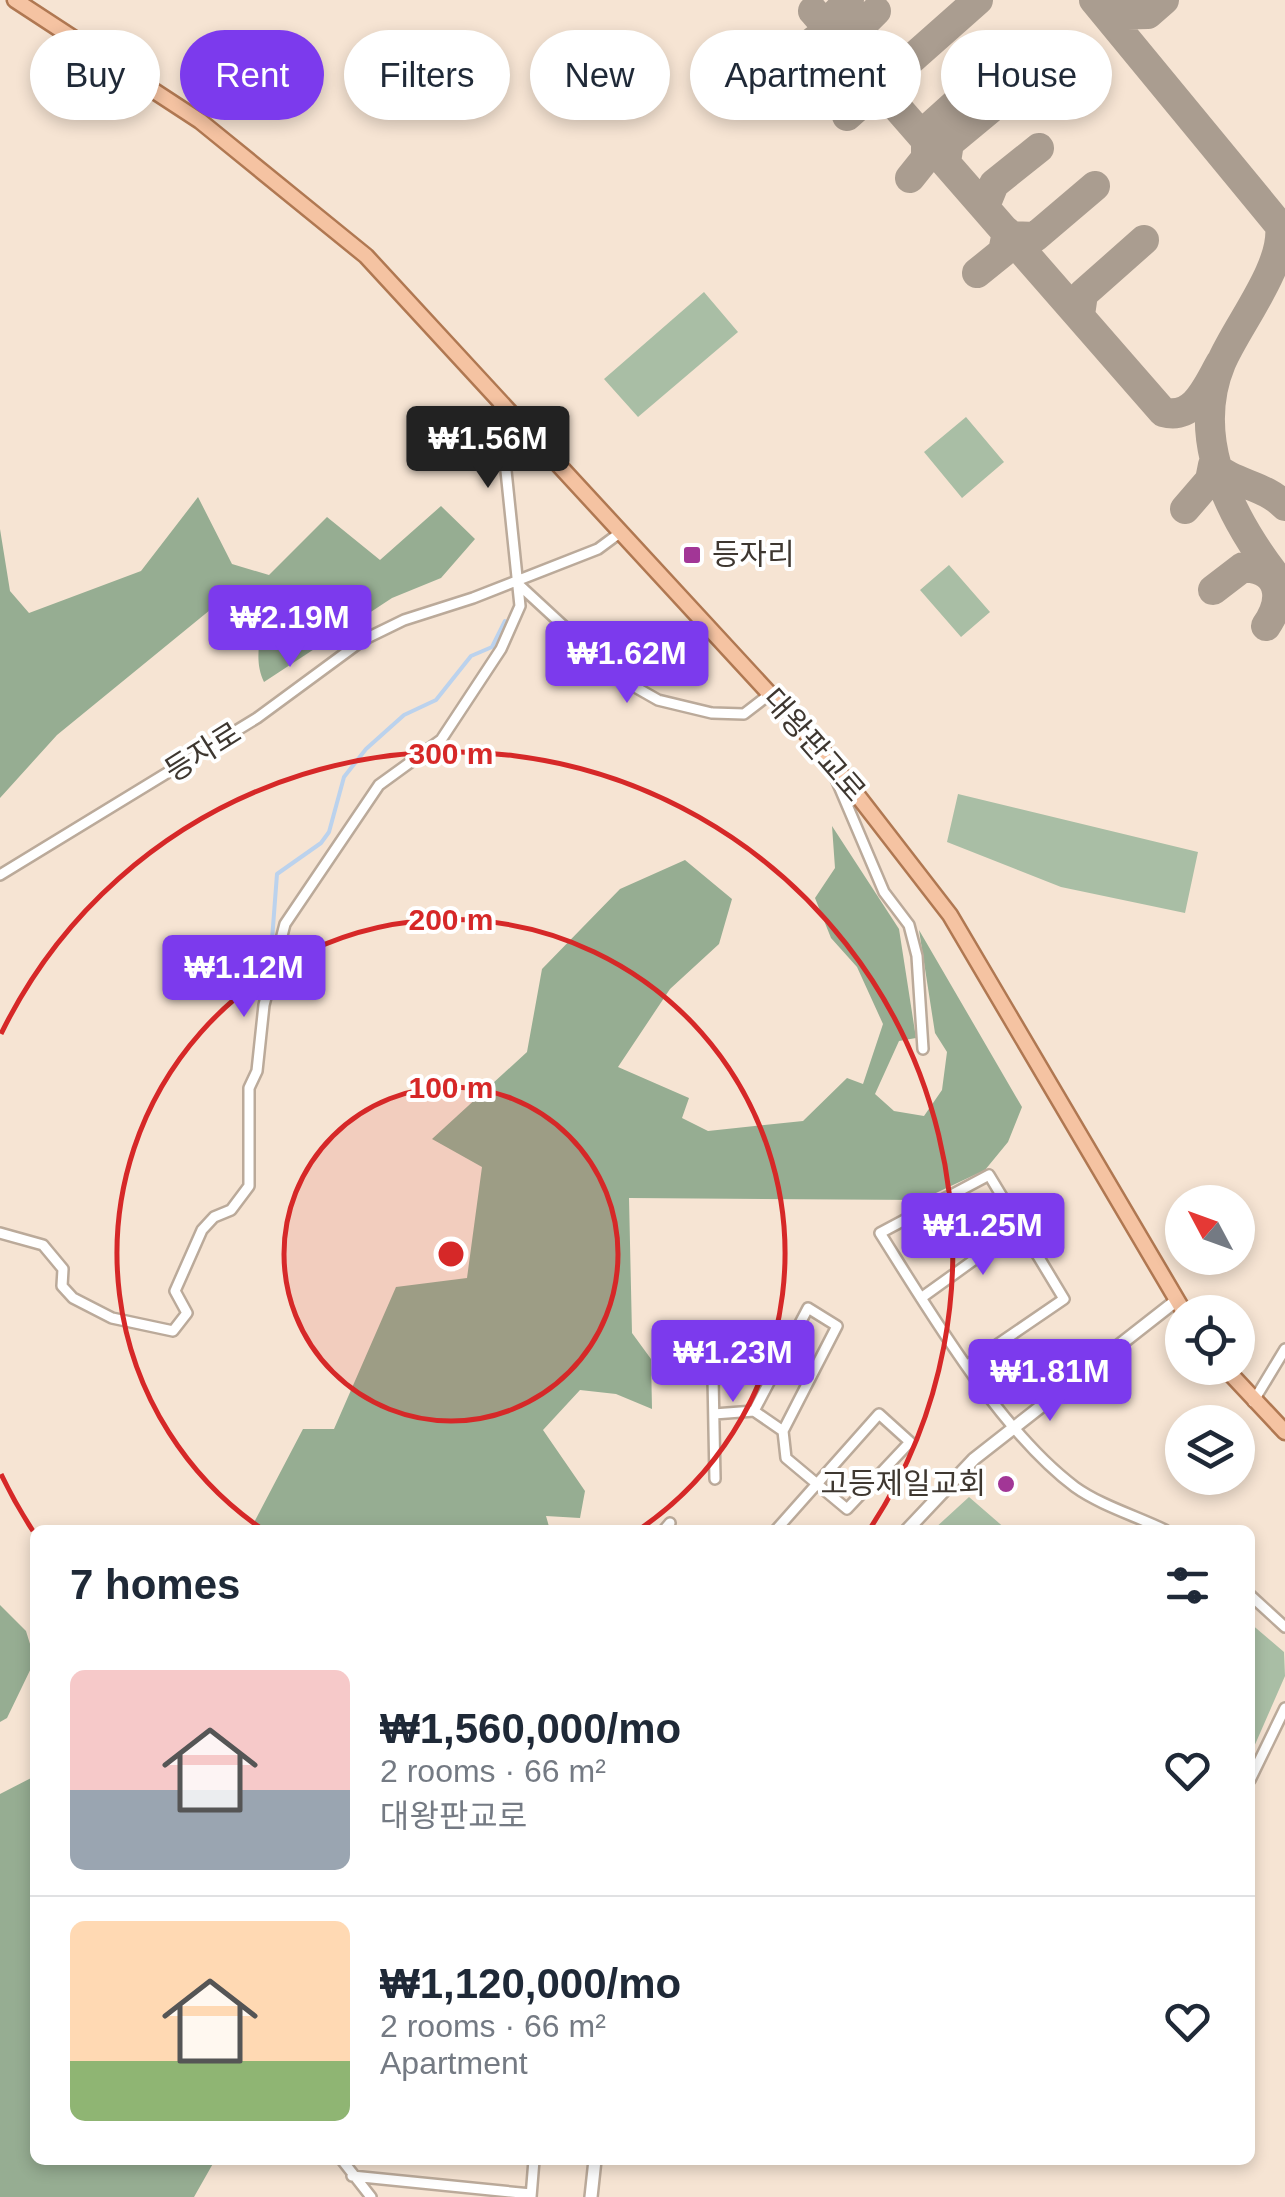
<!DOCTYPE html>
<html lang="en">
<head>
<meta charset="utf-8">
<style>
  body { margin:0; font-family:Helvetica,"Noto Sans KR",sans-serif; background:#f2f2f3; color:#1f2937; height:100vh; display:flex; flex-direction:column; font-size:38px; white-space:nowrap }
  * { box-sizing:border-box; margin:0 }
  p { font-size:32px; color:#747a83 }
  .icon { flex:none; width:55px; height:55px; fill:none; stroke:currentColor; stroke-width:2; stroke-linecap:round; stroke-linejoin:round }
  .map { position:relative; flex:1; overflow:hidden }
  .side { position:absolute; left:30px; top:1525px; width:1225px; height:640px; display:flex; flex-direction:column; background:#fff; border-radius:15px; box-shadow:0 5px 15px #0003 }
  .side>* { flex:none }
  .top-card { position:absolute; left:30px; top:30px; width:1225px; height:90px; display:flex; gap:20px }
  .needle { width:65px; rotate:311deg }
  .tools { position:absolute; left:1165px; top:1185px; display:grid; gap:20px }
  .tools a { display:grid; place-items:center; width:90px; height:90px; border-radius:50%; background:#fff; box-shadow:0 5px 15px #0003; font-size:50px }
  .price { position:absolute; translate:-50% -85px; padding:0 22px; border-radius:10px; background:#7c3aed; color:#fff; font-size:32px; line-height:65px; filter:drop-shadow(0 2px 5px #0008) }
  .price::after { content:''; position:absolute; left:50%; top:60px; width:30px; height:22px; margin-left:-15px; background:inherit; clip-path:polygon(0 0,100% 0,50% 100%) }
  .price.selected { background:#222; color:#fff }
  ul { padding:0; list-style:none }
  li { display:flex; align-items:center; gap:30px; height:250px; padding:0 40px }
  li+li { border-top:2px solid #e0e1e3 }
  li span { display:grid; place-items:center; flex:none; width:280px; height:200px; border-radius:15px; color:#555 }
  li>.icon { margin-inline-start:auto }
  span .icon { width:120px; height:120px; fill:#fffc; stroke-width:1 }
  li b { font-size:42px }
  h2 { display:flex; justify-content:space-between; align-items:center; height:120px; padding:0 40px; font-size:42px }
  .pill { padding:0 35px; border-radius:45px; background:#fff; box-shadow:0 5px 15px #0003; font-size:35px; line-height:90px }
  .pill.selected { background:#7c3aed; color:#fff }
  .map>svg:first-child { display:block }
</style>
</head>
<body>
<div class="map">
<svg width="1285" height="2197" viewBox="0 0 1285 2197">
  <rect width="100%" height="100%" fill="#f6e4d3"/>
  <path fill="#a9bea5" d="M704 292 738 332 638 417 604 379Z
    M966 417 1004 462 962 498 924 452Z
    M949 565 990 612 961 637 920 590Z
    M958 794 1198 852 1185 913 1061 887 947 842Z
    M969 1497 1007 1530H933Z
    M1250 1623 1284 1652 1285 1676 1250 1756Z"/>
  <path fill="#96ad92" d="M198 497 232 564 269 575 327 517 380 560 441 506 475 539 441 578 392 598 264 682C251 655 265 632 263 602L237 599 210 610 57 735 0 798V529L10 591 29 613 141 571Z
    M832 826 899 929 916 1038 899 1041 875 1094 894 1111 924 1116 942 1090 947 1052 935 1033 919 930 1022 1107 1008 1142 985 1170 921 1200 629 1198 632 1333 651 1359 652 1409 616 1394 580 1390 543 1430 585 1491 580 1518 546 1516 550 1530H250L303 1429H334L396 1287 467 1278 482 1167 432 1139 527 1052 542 969 620 889 685 860 732 899 719 944 670 989 618 1067 689 1098 682 1118 708 1131 803 1121 847 1078 863 1084 883 1024 857 967 831 938 815 898 835 868Z
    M0 1605 26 1631 35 1660 7 1718 0 1722Z
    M35 1776V2160H215L194 2197H0V1794Z"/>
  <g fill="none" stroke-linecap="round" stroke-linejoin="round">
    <path stroke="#bbd2ed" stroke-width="4" d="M261 966 272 940 277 874 321 843 329 832 344 777 366 749 404 715 436 700 471 656 492 647 505 621"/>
    <path stroke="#aa9d90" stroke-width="30" d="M1094 0 1285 232
      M813 11 1163 412C1195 421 1208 384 1221 362
      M1107 15 1148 14 1164 0
      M832 31 831 19 849 0
      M853 55 852 35 876 11
      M782 67 815 40H840
      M847 116 978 0
      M941 144 929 142 930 127 971 90
      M946 162 949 143 990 109
      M910 178 926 158V139
      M985 206 994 184 1039 148
      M1280 226C1285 267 1237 325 1221 363 1188 442 1235 526 1285 588
      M1011 236 1035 237 1095 186
      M977 273 1003 252 1007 232
      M1080 315 1083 294 1144 240
      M1185 509 1210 480 1213 465C1234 485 1264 484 1285 506
      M1213 590 1243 567C1281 569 1285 598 1266 626"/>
    <g stroke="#bbaa9a" stroke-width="14">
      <path id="minor" d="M517 583 621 679 658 700 712 713 744 714 770 694
        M833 772 884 892 909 925 917 956 923 1049
        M0 875 257 718 363 640 404 620 473 598 598 549 621 532
        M0 1233 43 1245 63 1269 62 1286 73 1298 112 1318 173 1331 187 1313 175 1291 202 1230 214 1217 231 1210 249 1186V1088L257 1071 264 1005 285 924 379 785 441 740 501 649 520 606 499 403
        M921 1298 1021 1226
        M969 1364 1064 1299 989 1175 880 1233C930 1312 1000 1431 1075 1487 1100 1505 1136 1516 1165 1530
        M1253 1402 1285 1349
        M754 1411 783 1431
        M714 1414 754 1411 808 1308 837 1326 783 1431 786 1458 847 1509 910 1442 879 1414 776 1530
        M715 1479 713 1377 737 1328
        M664 1530 670 1523
        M1250 1595 1285 1627
        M1250 1780 1285 1708
        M342 2160 371 2197
        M352 2176 531 2194
        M531 2197 534 2160"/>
    </g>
    <g stroke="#bbaa9a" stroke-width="16">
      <path id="tertiary" d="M907 1530 974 1459 1177 1300
        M591 2197 595 2160"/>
    </g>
    <g stroke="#b07852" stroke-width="19">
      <path id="primary" d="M15 0 200 121 366 256 827 756 950 915 1184 1312
        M1225 1368 1285 1432"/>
    </g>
    <use href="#minor" stroke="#fff" stroke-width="9"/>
    <use href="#tertiary" stroke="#fff" stroke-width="11"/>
    <use href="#primary" stroke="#f5c3a2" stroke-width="14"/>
  </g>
  <circle cx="451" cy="1254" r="167" fill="#d62828" fill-opacity=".12"/>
  <g fill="none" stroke="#d62828" stroke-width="5">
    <circle cx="451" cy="1254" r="167"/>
    <path d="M262 1529A334 334 0 1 1 640 1529"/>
    <path d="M33 1531A501 501 0 0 1 1 1474M1 1034A501 501 0 1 1 871 1527"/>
  </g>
  <g fill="#a23696" stroke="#fff" stroke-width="4">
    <rect x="682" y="545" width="20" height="20" rx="5"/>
    <circle cx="1006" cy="1484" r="10"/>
  </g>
  <g text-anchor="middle" stroke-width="8" stroke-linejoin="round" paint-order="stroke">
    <g font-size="30" fill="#3e3730" stroke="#fff" text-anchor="start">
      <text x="712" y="565">등자리</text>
      <text x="986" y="1494" text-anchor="end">고등제일교회</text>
    </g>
    <g font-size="30" fill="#3e3730" stroke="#fff">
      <text transform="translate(814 745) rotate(49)" y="10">대왕판교로</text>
      <text transform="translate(203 752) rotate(-32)" y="10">등자로</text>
    </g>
  </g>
  <circle cx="451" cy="1254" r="15" fill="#d62828" stroke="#fff" stroke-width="5"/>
  <g font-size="30" text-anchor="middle" font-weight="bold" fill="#d62828" stroke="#fff" stroke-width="8" stroke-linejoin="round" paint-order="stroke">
    <text x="451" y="764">300 m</text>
    <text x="451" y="930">200 m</text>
    <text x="451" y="1098">100 m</text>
  </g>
</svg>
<div class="tools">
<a><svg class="needle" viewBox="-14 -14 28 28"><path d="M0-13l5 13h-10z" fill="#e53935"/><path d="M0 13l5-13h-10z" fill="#747a83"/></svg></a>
<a><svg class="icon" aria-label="locate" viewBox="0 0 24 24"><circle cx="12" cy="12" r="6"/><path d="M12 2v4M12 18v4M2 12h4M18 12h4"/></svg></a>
<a><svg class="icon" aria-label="layers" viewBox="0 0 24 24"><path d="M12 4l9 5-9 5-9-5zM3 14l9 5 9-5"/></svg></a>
</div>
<b class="price selected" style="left:488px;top:491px">₩1.56M</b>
<b class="price" style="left:290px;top:670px">₩2.19M</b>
<b class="price" style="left:627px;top:706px">₩1.62M</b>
<b class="price" style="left:244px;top:1020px">₩1.12M</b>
<b class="price" style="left:983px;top:1278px">₩1.25M</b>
<b class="price" style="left:733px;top:1405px">₩1.23M</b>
<b class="price" style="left:1050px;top:1424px">₩1.81M</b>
<div class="top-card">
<a class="pill">Buy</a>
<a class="pill selected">Rent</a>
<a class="pill">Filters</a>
<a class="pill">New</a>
<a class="pill">Apartment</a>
<a class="pill">House</a>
</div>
<section class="side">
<h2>7 homes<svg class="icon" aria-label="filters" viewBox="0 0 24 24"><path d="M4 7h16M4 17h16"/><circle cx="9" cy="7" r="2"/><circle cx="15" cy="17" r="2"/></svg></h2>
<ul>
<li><span style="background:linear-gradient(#f6c9c9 60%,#9aa5b1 0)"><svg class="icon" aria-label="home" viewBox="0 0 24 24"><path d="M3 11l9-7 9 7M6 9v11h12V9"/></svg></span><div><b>₩1,560,000/mo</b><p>2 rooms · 66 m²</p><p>대왕판교로</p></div><svg class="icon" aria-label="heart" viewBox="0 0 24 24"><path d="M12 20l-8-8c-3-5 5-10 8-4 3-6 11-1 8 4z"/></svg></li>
<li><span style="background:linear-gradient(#ffd9b3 70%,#8fb573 0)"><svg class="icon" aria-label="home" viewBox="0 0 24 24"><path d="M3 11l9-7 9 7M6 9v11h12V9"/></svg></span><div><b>₩1,120,000/mo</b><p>2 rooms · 66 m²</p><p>Apartment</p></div><svg class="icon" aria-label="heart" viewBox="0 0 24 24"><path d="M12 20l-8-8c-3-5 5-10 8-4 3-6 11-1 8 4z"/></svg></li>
</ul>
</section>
</div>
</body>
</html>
